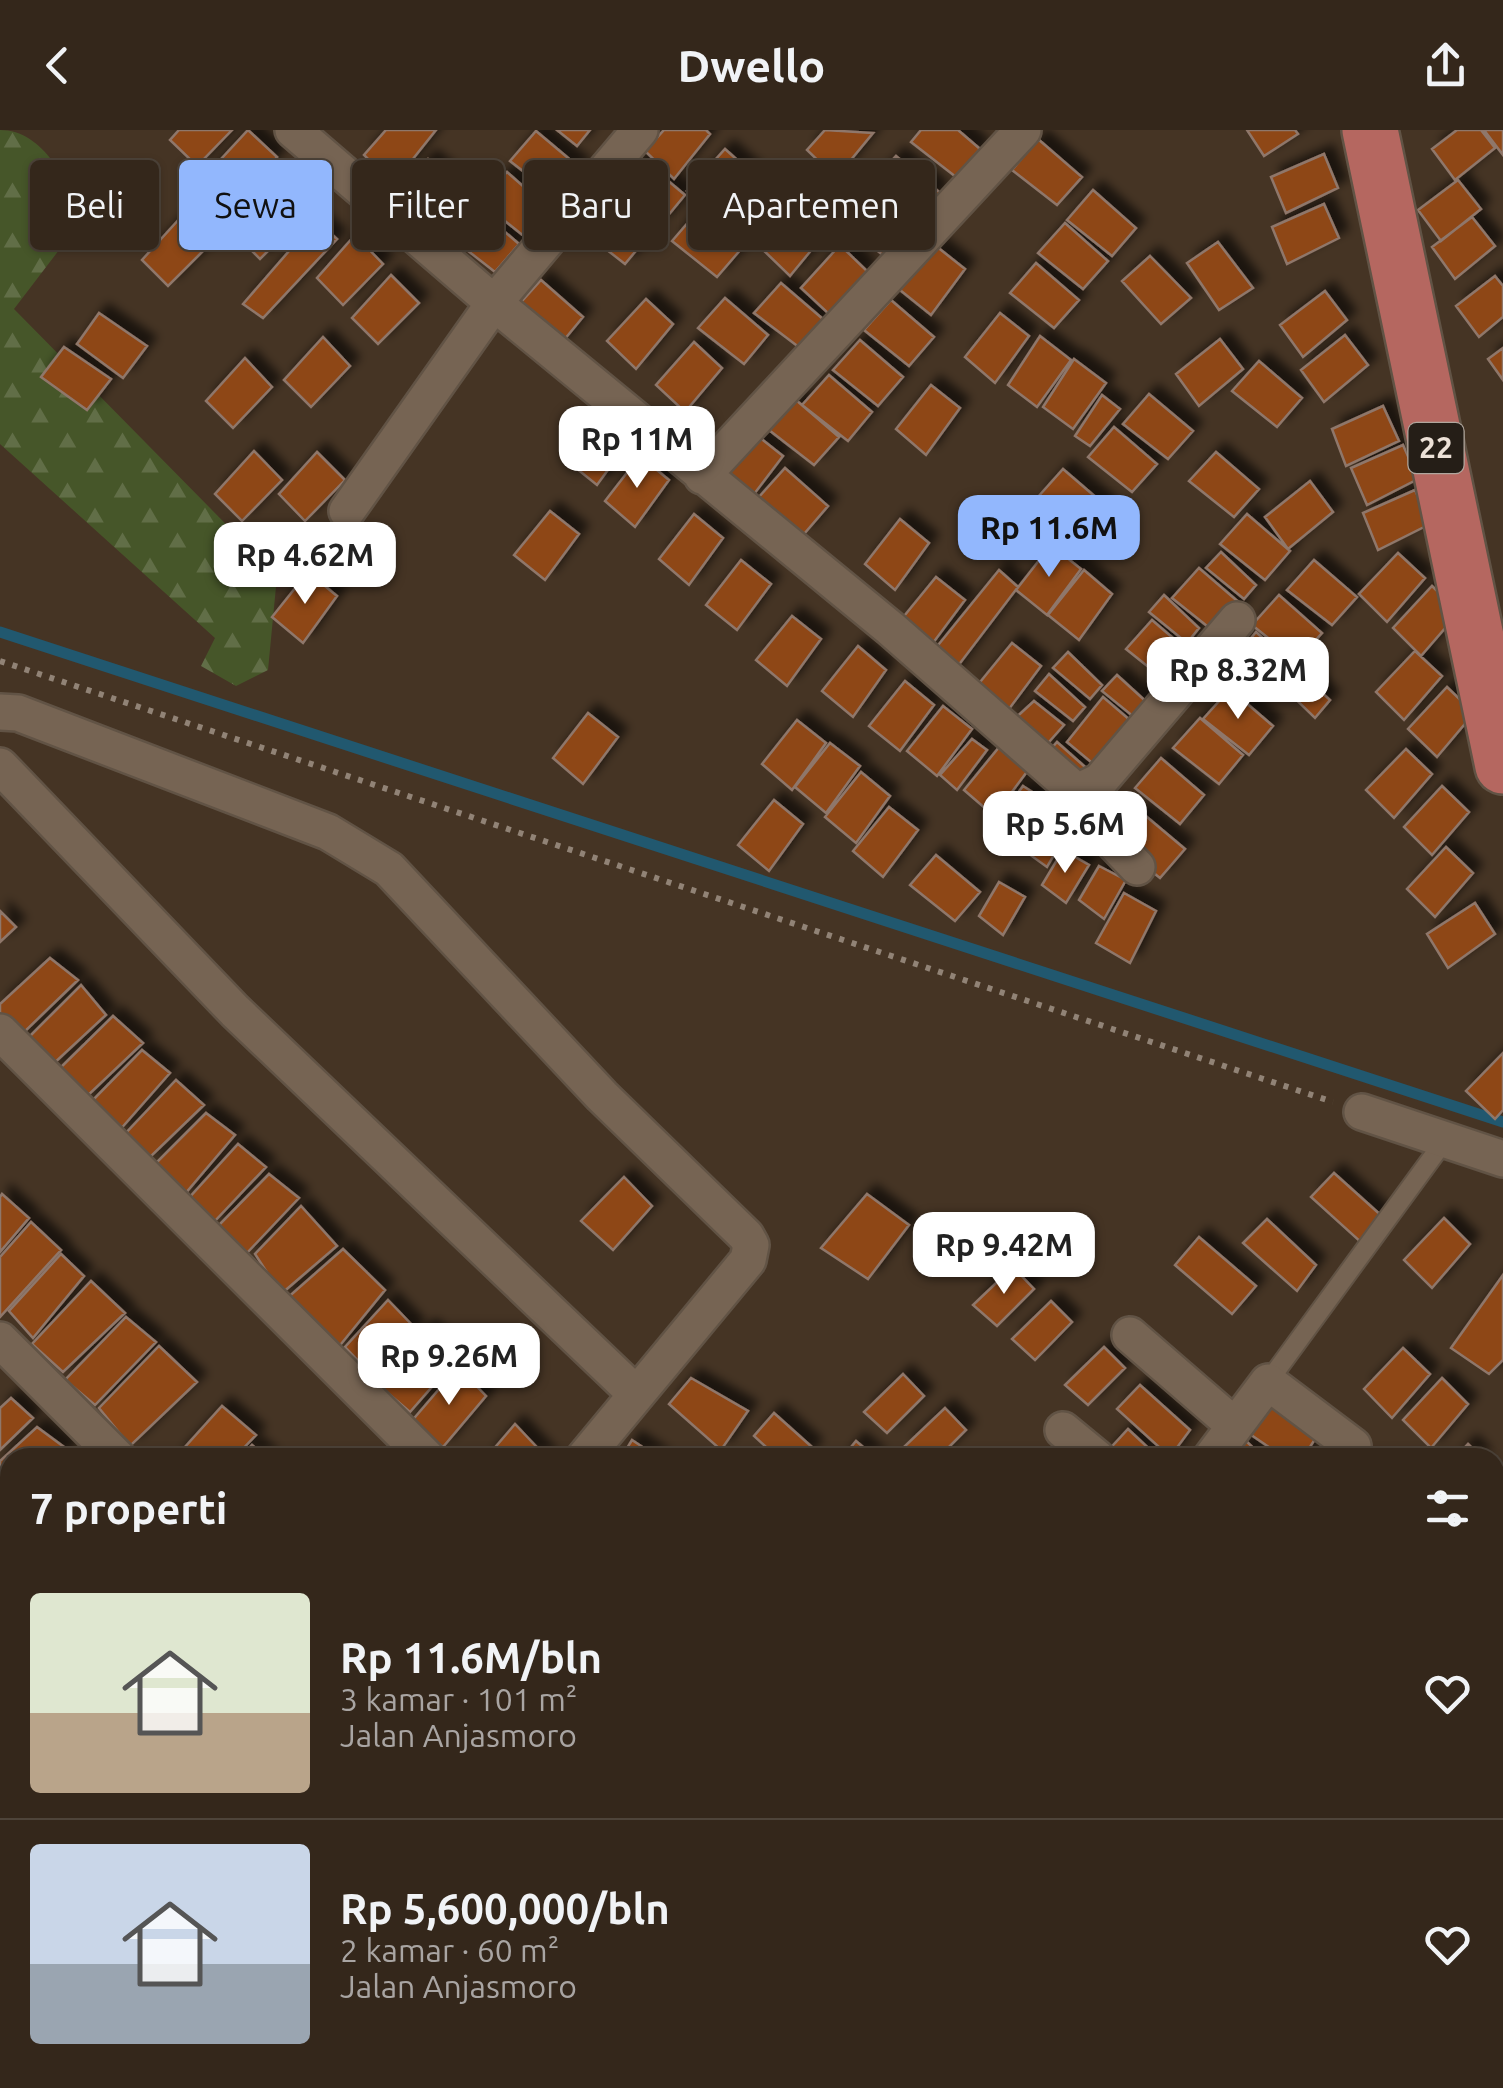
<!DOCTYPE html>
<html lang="id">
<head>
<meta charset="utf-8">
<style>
  body { margin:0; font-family:Ubuntu,sans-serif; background:#3f3328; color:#f1f3f6; height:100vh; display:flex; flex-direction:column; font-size:38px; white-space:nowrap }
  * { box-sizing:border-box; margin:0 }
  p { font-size:32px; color:#a9a5a3 }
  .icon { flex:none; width:55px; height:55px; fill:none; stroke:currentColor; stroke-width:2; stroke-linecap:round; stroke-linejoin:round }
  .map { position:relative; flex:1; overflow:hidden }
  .panel { position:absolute; left:0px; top:1318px; width:1505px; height:642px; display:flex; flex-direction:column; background:#34271b; border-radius:30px 30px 0 0; box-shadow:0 2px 8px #0004,0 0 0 2px #4e443a }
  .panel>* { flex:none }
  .top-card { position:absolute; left:30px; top:30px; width:1000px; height:90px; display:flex; gap:20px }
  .price { position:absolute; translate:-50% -85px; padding:0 22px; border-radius:20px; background:#fff; color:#222; font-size:32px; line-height:65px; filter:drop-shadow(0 2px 5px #0008) }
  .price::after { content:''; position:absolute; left:50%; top:60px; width:30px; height:22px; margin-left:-15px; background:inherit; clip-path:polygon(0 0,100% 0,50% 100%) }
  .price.active { background:#92b7fd; color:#111 }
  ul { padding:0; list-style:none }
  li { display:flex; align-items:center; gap:30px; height:250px; padding:0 30px }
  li+li { border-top:2px solid #4e443a }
  li span { display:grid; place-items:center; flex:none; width:280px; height:200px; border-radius:10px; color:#555 }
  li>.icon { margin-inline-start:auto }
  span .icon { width:120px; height:120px; fill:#fffc; stroke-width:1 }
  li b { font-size:42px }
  h2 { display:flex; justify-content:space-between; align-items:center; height:120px; padding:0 30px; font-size:42px }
  .tag { padding:0 35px; border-radius:10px; background:#34271b; box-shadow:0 2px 8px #0004,0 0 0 2px #4e443a; font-size:35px; line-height:90px }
  .tag.active { background:#92b7fd; color:#111 }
  header { display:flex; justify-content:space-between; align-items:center; height:130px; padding:0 30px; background:#34271b; font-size:45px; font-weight:600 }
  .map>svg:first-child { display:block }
</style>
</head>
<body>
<header><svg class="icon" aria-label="back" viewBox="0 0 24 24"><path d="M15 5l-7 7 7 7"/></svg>Dwello<svg class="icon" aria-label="share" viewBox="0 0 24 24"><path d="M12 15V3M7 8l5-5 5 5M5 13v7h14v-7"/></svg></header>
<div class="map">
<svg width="1503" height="1958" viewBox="0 0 1503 1958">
  <defs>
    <pattern id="forest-firs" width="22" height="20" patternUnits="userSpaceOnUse" patternTransform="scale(2.5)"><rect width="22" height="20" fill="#465629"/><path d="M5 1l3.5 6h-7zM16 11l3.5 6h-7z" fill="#616e47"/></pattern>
    <filter id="shadow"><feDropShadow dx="9" dy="-9" stdDeviation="5" flood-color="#0009"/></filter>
  </defs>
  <rect width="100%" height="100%" fill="#453424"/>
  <path fill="url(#forest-firs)" d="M0 0C44 0 67 53 85 86L14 179 277 446 268 540 236 556 201 536 215 508 0 314Z"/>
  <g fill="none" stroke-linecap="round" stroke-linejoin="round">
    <path stroke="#21586f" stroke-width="11" d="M0 502 1503 992"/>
  </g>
  <path fill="#8e4617" stroke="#8f776b" stroke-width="2.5" filter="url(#shadow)" d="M179 0H232L197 36 170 10Z
    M248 0 277 27 237 68 210 41Z
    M386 0H436L393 54 364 25Z
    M557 0H590L577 16Z
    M664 0H706L710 4 674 49 645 21Z
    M825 0 873 3 836 48 807 20Z
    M921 0H958L980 19 956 47 911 12Z
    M1247 0H1295L1298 4 1264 26Z
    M1457 0H1481L1495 18 1455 50 1432 19Z
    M1484 0H1503V25Z
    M536 1 580 38 555 66 510 31Z
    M1038 9 1082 47 1057 75 1012 40Z
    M725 19 753 44 716 89 687 61Z
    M1324 24 1338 58 1286 83 1271 47Z
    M896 26 939 62 915 91 870 55Z
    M428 29 471 66 447 94 401 58Z
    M642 29 685 65 661 94 616 58Z
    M507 42 549 79 525 107 480 71Z
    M770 45 797 70 760 115 732 87Z
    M1458 50 1481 79 1441 111 1418 80Z
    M273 60 301 88 260 129 234 103Z
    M866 60 908 98 884 126 839 90Z
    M1093 60 1136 98 1112 126 1067 90Z
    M606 68 649 105 625 134 579 98Z
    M1324 74 1339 108 1287 134 1272 97Z
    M799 76 827 101 790 146 761 118Z
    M476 77 519 114 495 142 449 106Z
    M698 81 742 118 717 147 672 111Z
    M181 87 208 116 168 156 142 130Z
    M1472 87 1495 116 1455 149 1432 117Z
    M316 90 337 109 263 188 243 174Z
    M1065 93 1108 131 1083 159 1038 123Z
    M355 105 383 134 343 175 317 148Z
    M1218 112 1253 158 1219 180 1187 133Z
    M840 115 867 141 830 185 801 158Z
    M936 116 965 139 931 185 900 160Z
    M1150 126 1191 168 1161 194 1122 151Z
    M1036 133 1079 170 1054 198 1010 163Z
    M391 145 419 173 378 214 352 188Z
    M1495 146 1503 156V187L1479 207 1456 176Z
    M541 150 583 187 559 216 514 180Z
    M781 153 824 190 800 218 754 183Z
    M1325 161 1347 190 1303 227 1280 195Z
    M725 168 768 205 744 234 698 198Z
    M646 169 673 194 636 239 607 211Z
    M891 170 934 207 909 236 864 200Z
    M99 183 147 216 123 248 77 214Z
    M1000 183 1029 206 995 253 965 227Z
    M1345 205 1368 235 1324 272 1301 240Z
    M1040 206 1071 230 1037 277 1008 255Z
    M323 207 350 236 311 277 284 250Z
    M1220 209 1243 239 1199 276 1176 244Z
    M860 210 903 247 878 276 833 240Z
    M694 212 722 238 685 282 656 255Z
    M64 217 111 249 87 280 41 247Z
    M1503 218V250L1488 229Z
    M245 228 272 257 233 298 206 271Z
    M1074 229 1106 253 1073 299 1043 277Z
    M1259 231 1302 268 1277 297 1232 261Z
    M829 245 872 282 848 311 802 275Z
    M931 255 960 278 926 325 896 299Z
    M1149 264 1193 301 1168 329 1123 294Z
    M1102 265 1120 279 1090 316 1075 306Z
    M796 270 839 307 814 335 769 300Z
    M1383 276 1399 311 1346 336 1332 299Z
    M602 285 631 308 597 355 566 330Z
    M1114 297 1157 334 1132 362 1088 327Z
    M754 303 783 326 748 372 718 347Z
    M1403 315 1418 349 1367 375 1351 338Z
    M254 321 282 350 242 391 215 364Z
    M317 322 345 350 305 391 279 364Z
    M1216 322 1259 359 1234 387 1189 351Z
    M640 326 669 350 635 397 605 371Z
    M785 338 828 376 804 404 758 368Z
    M1063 339 1106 376 1082 404 1037 368Z
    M1310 351 1333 382 1288 419 1265 387Z
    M1415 360 1430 394 1378 420 1363 383Z
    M550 381 579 404 545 450 514 425Z
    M694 384 723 408 689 455 659 429Z
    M1247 384 1290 421 1265 450 1220 414Z
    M900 389 929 413 895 460 865 434Z
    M1051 415 1081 439 1047 485 1016 460Z
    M1221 422 1256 455 1244 469 1206 438Z
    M1398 423 1425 448 1387 492 1359 464Z
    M741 430 771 454 737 500 706 475Z
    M1314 430 1357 467 1332 495 1287 460Z
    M1199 438 1242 475 1217 504 1172 468Z
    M999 440 1018 457 948 549 926 530Z
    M1084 440 1112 464 1079 510 1048 485Z
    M308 442 337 466 303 513 272 487Z
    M936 447 965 470 930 517 900 491Z
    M1432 456 1459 482 1421 526 1393 498Z
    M1164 465 1199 498 1187 513 1149 482Z
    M1279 465 1322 503 1297 531 1252 495Z
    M792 486 821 509 787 556 756 530Z
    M1152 490 1195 527 1171 555 1126 519Z
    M1256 502 1330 570 1315 588 1243 518Z
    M1012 513 1041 536 1006 583 976 557Z
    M858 516 886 540 853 587 822 561Z
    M1415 521 1442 546 1404 590 1376 562Z
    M1068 522 1102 555 1090 569 1053 538Z
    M1049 544 1085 577 1073 591 1035 561Z
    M1117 545 1152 577 1140 592 1102 561Z
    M905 551 934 575 900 621 869 596Z
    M1447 557 1474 583 1437 627 1408 599Z
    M1230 559 1273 596 1249 625 1203 589Z
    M1103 567 1131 591 1097 637 1067 612Z
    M1034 571 1064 595 1041 621 1010 593Z
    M943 576 972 599 937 646 907 621Z
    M588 583 618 607 583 654 553 628Z
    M1200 588 1243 625 1219 654 1173 618Z
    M797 590 826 613 792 660 762 634Z
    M972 609 987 620 957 660 940 645Z
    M1057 612 1093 644 1081 659 1043 628Z
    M830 613 860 636 826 683 795 657Z
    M1000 616 1029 639 994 686 964 660Z
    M1406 619 1432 644 1394 688 1366 660Z
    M1161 628 1204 665 1180 694 1135 658Z
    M861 642 890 666 856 713 825 687Z
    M1023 656 1048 672 1022 709 999 689Z
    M1442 656 1469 682 1432 725 1404 697Z
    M774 670 803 694 769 741 738 715Z
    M889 677 918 700 883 747 853 721Z
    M1141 682 1185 719 1160 748 1115 712Z
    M1043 684 1069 699 1047 737 1022 719Z
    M1446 717 1473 743 1435 787 1407 759Z
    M1063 720 1089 735 1066 773 1042 755Z
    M936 725 980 762 955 791 910 755Z
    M1099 736 1126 750 1104 789 1079 770Z
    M999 752 1025 767 1003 805 979 786Z
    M1124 763 1156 781 1130 833 1096 813Z
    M1475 773 1495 804 1448 838 1427 804Z
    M0 781 16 797 0 812Z
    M50 828 78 850 18 908 0 889V874Z
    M81 855 106 885 50 937 24 912Z
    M113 886 143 913 83 970 56 942Z
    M142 920 170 943 118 1002 88 975Z
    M1503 923V980L1495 989 1466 961Z
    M176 950 204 975 147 1030 123 1006Z
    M206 983 235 1005 184 1065 155 1034Z
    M238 1014 266 1037 213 1093 188 1069Z
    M1334 1043 1384 1088 1364 1115 1311 1067Z
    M269 1044 299 1068 246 1124 218 1096Z
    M624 1047 652 1076 613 1120 581 1091Z
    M2 1064 29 1088 0 1122V1067Z
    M867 1064 909 1095 868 1149 821 1118Z
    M301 1076 337 1116 281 1164 255 1124Z
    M1444 1088 1470 1114 1432 1158 1404 1130Z
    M1267 1089 1316 1135 1297 1161 1243 1113Z
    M31 1092 61 1120 0 1187V1127Z
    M1199 1107 1256 1156 1232 1184 1175 1135Z
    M343 1119 385 1160 337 1219 285 1170Z
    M61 1124 84 1146 33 1208 9 1181Z
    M1013 1137 1034 1159 997 1196 973 1175Z
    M1503 1145V1230L1489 1244 1451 1218Z
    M91 1151 125 1183 63 1242 32 1214Z
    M388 1170 415 1198 373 1246 345 1217Z
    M1051 1171 1072 1192 1035 1230 1012 1209Z
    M126 1187 156 1212 95 1275 65 1250Z
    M427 1198 457 1228 410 1282 375 1252Z
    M159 1216 197 1252 130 1316 99 1278Z
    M1104 1217 1125 1238 1088 1275 1065 1255Z
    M1403 1218 1430 1244 1392 1288 1364 1259Z
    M458 1237 486 1266 443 1317 410 1293Z
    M903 1244 924 1266 887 1303 864 1282Z
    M691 1248 748 1281 721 1320 669 1274Z
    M1442 1248 1468 1274 1431 1318 1403 1290Z
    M1140 1255 1190 1300 1170 1327 1117 1279Z
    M11 1268 33 1288 0 1320V1278Z
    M1260 1270 1317 1306 1303 1328H1285L1241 1298Z
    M222 1276 256 1305 234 1328H175Z
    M945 1278 966 1300 938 1328H918L905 1316Z
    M774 1283 813 1318 805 1328H778L754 1306Z
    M515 1294 547 1328H486Z
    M37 1297 68 1320 60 1328H10V1378L0 1369V1331Z
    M1128 1299 1159 1328H1109L1105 1324Z
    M632 1310 659 1328H621Z
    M856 1311 876 1328H842Z
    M1246 1311 1264 1328H1231Z
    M1468 1314 1482 1328H1455Z
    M252 1315 268 1328H240Z
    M3 1378 10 1384V1466L0 1476Z
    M10 1476V1506L0 1496V1486Z
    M0 1549 10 1560V1577L0 1587Z
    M10 1586V1673L7 1676 0 1668V1596Z
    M1495 1656 1503 1661V1714L1495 1709Z
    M0 1682 10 1694V1764L0 1774Z
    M10 1773V1801L0 1791Z
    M0 1914 10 1925V1950H33L40 1958H0Z
    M121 1950H196L197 1951 192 1958H122L117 1954Z
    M492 1950H495L505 1958H485Z
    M505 1950H571L565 1958H516Z
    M706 1950H763L772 1958H716Z
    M961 1950H976L986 1958H955Z
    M1060 1950H1093L1102 1958H1052Z
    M1200 1950H1222L1231 1958H1192Z
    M1453 1950H1471L1485 1958H1448Z"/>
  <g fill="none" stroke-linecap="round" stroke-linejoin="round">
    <g stroke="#615345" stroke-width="22">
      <path id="service" d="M1268 1252 1445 1010"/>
    </g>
    <g stroke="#615345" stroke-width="40">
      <path id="minor" d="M293 0 494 173 890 498 1077 662 1100 651 1237 490
        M702 346 1023 0
        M347 381 494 173 640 0
        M0 582 18 583 328 702 389 739 602 966 746 1106 751 1115 748 1130 584 1328
        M0 636 235 881 636 1264
        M1077 662 1093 691 1137 737
        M0 902 427 1328
        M1362 982 1503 1029
        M1130 1205 1235 1296
        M0 1210 118 1328
        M1063 1300 1097 1328
        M1211 1328 1268 1252 1353 1316
        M0 1519 10 1529
        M1495 1719 1503 1726
        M0 1813 10 1823
        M0 1860 10 1869
        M52 1958 59 1950
        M560 1958 567 1950"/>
    </g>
    <g stroke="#615345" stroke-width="60">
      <path id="trunk" d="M1370 0 1503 636
        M1495 1801 1503 1790
        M1389 1958 1394 1950"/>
    </g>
    <path stroke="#918376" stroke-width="6" stroke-dasharray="5 8" stroke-linecap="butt" d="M0 531 1333 972"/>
    <use href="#service" stroke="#766453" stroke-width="18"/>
    <use href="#minor" stroke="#766453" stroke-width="35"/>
    <use href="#trunk" stroke="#b56760" stroke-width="55"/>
  </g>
  <g text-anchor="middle" stroke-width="8" stroke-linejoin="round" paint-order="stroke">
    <rect fill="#251e17" stroke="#b0a69d" stroke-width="2.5" x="1408.5" y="293" width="55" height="50" rx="8"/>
    <g font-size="30" font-weight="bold" fill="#ece1d7">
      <text x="1436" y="328">22</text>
    </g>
  </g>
</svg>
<b class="price" style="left:637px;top:361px">Rp 11M</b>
<b class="price active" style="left:1049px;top:450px">Rp 11.6M</b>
<b class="price" style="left:305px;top:477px">Rp 4.62M</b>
<b class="price" style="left:1238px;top:592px">Rp 8.32M</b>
<b class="price" style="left:1065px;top:746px">Rp 5.6M</b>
<b class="price" style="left:1004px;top:1167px">Rp 9.42M</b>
<b class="price" style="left:449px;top:1278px">Rp 9.26M</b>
<div class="top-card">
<a class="tag">Beli</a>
<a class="tag active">Sewa</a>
<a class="tag">Filter</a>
<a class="tag">Baru</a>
<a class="tag">Apartemen</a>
</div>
<section class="panel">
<h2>7 properti<svg class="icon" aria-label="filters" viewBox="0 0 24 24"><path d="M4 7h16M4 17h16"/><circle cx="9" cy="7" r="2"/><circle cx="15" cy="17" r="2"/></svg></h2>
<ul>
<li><span style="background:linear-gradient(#dfe7d0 60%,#b9a48a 0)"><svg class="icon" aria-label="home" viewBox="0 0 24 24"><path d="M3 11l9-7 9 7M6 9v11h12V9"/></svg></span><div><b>Rp 11.6M/bln</b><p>3 kamar · 101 m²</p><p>Jalan Anjasmoro</p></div><svg class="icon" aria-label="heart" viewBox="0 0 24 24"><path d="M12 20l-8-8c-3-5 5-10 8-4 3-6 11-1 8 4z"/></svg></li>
<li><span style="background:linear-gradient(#c9d6e8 60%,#9aa5b1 0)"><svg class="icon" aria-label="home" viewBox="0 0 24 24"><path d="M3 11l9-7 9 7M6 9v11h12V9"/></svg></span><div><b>Rp 5,600,000/bln</b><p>2 kamar · 60 m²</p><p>Jalan Anjasmoro</p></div><svg class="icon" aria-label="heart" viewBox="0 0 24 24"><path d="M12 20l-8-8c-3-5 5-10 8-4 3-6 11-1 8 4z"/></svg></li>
</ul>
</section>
</div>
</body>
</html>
